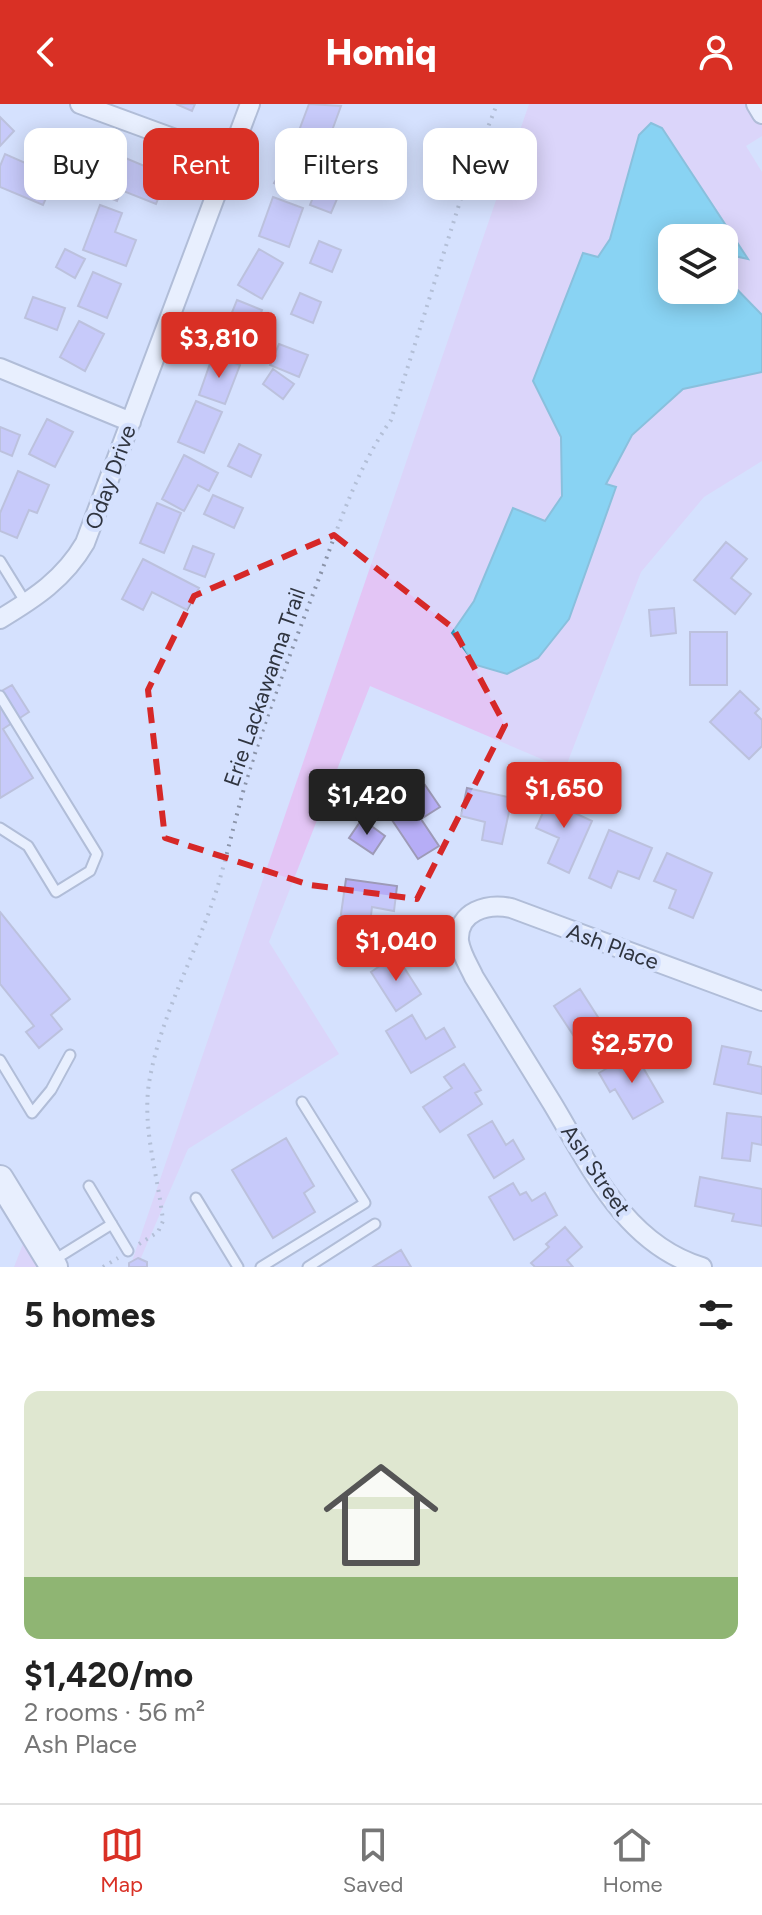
<!DOCTYPE html>
<html lang="en">
<head>
<meta charset="utf-8">
<style>
  body { margin:0; font-family:Figtree,sans-serif; background:#f6f6f6; color:#222; height:100vh; display:flex; flex-direction:column; font-size:30px; white-space:nowrap }
  * { box-sizing:border-box; margin:0 }
  p { font-size:26px; color:#767676 }
  .icon { flex:none; width:44px; height:44px; fill:none; stroke:currentColor; stroke-width:2; stroke-linecap:round; stroke-linejoin:round }
  .map { position:relative; height:1163px; overflow:hidden }
  .drawer { display:flex; flex-direction:column; background:#fff; flex:1 }
  .drawer>* { flex:none }
  .top-card { position:absolute; left:24px; top:24px; width:714px; height:72px; display:flex; gap:16px }
  .tools { position:absolute; left:658px; top:120px; display:grid; gap:16px }
  .tools a { display:grid; place-items:center; width:80px; height:80px; border-radius:16px; background:#fff; box-shadow:0 4px 20px #0003; font-size:40px }
  .price { position:absolute; translate:-50% -68px; padding:0 18px; border-radius:8px; background:#d93025; color:#fff; font-size:26px; line-height:52px; filter:drop-shadow(0 2px 4px #0008) }
  .price::after { content:''; position:absolute; left:50%; top:48px; width:24px; height:18px; margin-left:-12px; background:inherit; clip-path:polygon(0 0,100% 0,50% 100%) }
  .price.current { background:#222; color:#fff }
  ul { padding:0; list-style:none }
  li { display:grid; align-content:center; gap:16px; height:424px; padding:0 24px }
  li+li { border-top:2px solid #e0e0e0 }
  li span { display:grid; place-items:center; height:248px; border-radius:16px; color:#555 }
  li>.icon { margin-inline-start:auto }
  span .icon { width:144px; height:144px; fill:#fffc; stroke-width:1 }
  li b { font-size:34px }
  h2 { display:flex; justify-content:space-between; align-items:center; height:96px; padding:0 24px; font-size:34px }
  .chip { padding:0 28px; border-radius:16px; background:#fff; box-shadow:0 4px 20px #0003; font-size:28px; line-height:72px }
  .chip.current { background:#d93025; color:#fff }
  header { display:flex; justify-content:space-between; align-items:center; height:104px; padding:0 24px; background:#d93025; color:#fff; font-size:36px; font-weight:800 }
  .menu { display:flex; justify-content:space-around; align-items:center; height:112px; border-top:2px solid #e0e0e0; background:#fff; font-size:22px; color:#767676 }
  .menu a { display:grid; justify-items:center; gap:4px }
  .menu .current { color:#d93025 }
  .map>svg:first-child { display:block }
</style>
</head>
<body>
<header><svg class="icon" aria-label="back" viewBox="0 0 24 24"><path d="M15 5l-7 7 7 7"/></svg>Homiq<svg class="icon" aria-label="person" viewBox="0 0 24 24"><circle cx="12" cy="8" r="4"/><path d="M4 21q1-7 8-7t8 7"/></svg></header>
<div class="map">
<svg width="762" height="1163" viewBox="0 0 762 1163">
  <rect width="100%" height="100%" fill="#d5e1fe"/>
  <path fill="#e3c5f5" fill-rule="evenodd" d="M529 0H762V32L746 42 762 68V357L704 393 641 468 565 665 370 582 269 838 339 950 188 1045 137 1163H130ZM672 134H724V186H672Z
    M30 1122 55 1163H14Z"/>
  <path fill="#2ec1e7" stroke="#2e97b5" stroke-width="2" d="M651 19 662 24 748 155 734 152 724 169V134H672V186H724V172L762 211V268L683 285 632 331 606 380 616 383 569 515 538 554 507 570 476 561 452 529 474 497 513 404 545 417 562 392 561 333 533 277 583 149 598 153 610 135 639 31Z"/>
  <path fill="#b6adf6" stroke="#9d9ab7" stroke-width="2" d="M176 0H195L192 7Z
    M309 0 341 2 326 43 297 32Z
    M0 13 14 27 0 42Z
    M359 39 381 47 374 68 352 60Z
    M40 41 65 51 43 101 0 83V62L5 50 32 62Z
    M295 42 317 54 297 91 274 79Z
    M111 48 147 63 145 69 165 77 156 100 121 86 117 97 95 88Z
    M316 86 337 95 331 109 310 101Z
    M273 93 303 104 289 143 259 132Z
    M100 101 122 109 115 128 136 136 126 162 83 146Z
    M319 137 341 146 332 168 310 159Z
    M65 145 85 155 75 174 56 163Z
    M259 145 283 159 262 195 238 181Z
    M93 168 121 180 107 214 78 202Z
    M300 189 321 198 313 219 291 210Z
    M33 193 65 204 57 226 25 214Z
    M237 196 262 206 248 243 222 233Z
    M79 217 104 230 85 267 60 253Z
    M279 240 308 251 299 273 270 261Z
    M213 251 240 261 225 300 199 291Z
    M273 265 294 280 283 295 263 280Z
    M196 297 222 308 204 349 178 338Z
    M47 315 73 328 55 363 29 350Z
    M0 323 20 331 12 352 0 347Z
    M239 340 261 351 251 373 228 362Z
    M184 351 218 369 209 387 198 381 184 407 162 395Z
    M18 367 49 381 37 409 29 406 17 434 0 427V409Z
    M213 391 243 404 234 424 204 410Z
    M157 399 181 409 164 449 140 439Z
    M726 438 747 455 731 474 751 490 735 510 694 476Z
    M193 442 214 450 205 473 184 465Z
    M143 455 199 484 187 506 152 488 143 506 122 495Z
    M674 504 676 529 651 532 649 506Z
    M690 528H727V581H690Z
    M12 581 29 608 3 625 33 674 0 694V588Z
    M740 587 759 605 755 609 762 616V642L749 655 710 618Z
    M425 681 440 703 421 715 439 742 418 755 386 707Z
    M467 684 512 694 502 740 482 736 485 718 461 712Z
    M554 684 570 690 564 704 592 717 569 769 548 759 559 734 536 724Z
    M362 715 385 732 373 750 349 734Z
    M609 726 652 744 639 775 618 767 611 784 589 774Z
    M667 749 712 769 693 814 669 804 676 786 654 777Z
    M346 775 397 782 394 807 372 803 369 828 339 824Z
    M0 808 70 895 51 911 62 925 39 944 26 928 34 922 0 880Z
    M396 851 421 890 396 907 371 868Z
    M580 885 605 924 579 940 554 902Z
    M412 911 426 935 444 924 455 943 411 969 386 927Z
    M722 942 751 948 748 960 762 963V990L714 980Z
    M634 948 663 998 633 1015 615 985 610 988 599 969Z
    M464 960 481 986 475 989 482 1000 440 1028 423 1003 452 984 444 973Z
    M727 1009 762 1013V1041L752 1039 750 1057 722 1054Z
    M492 1017 506 1041 513 1036 524 1055 494 1074 468 1031Z
    M286 1034 314 1082 304 1089 315 1108 273 1134 232 1066Z
    M700 1073 762 1085V1122L732 1117 734 1110 695 1102Z
    M513 1079 520 1091 526 1088 532 1097 545 1089 557 1111 514 1136 489 1093Z
    M565 1123 582 1143 567 1156 573 1163H535L531 1159 549 1143 546 1140Z
    M401 1146 411 1163H373Z
    M138 1154 147 1158V1163H129V1159Z"/>
  <g fill="none" stroke-linecap="round" stroke-linejoin="round">
    <g stroke="#8591ab" stroke-width="13">
      <path id="lane" d="M0 457 26 499
        M0 592 97 750 90 767 56 788 28 742 0 724
        M0 956 32 1009 51 986 70 951
        M89 1082 128 1147
        M196 1094 238 1163
        M54 1156 112 1120
        M261 1163 365 1099 302 998
        M308 1163 375 1120"/>
    </g>
    <g stroke="#8591ab" stroke-width="22">
      <path id="street" d="M80 0 230 55
        M756 0 762 10
        M0 264 131 318
        M0 515C35 494 64 475 85 439L250 0
        M702 1163C625 1140 590 1062 552 999 526 957 500 915 474 873 469 862 461 850 459 837 457 807 488 799 511 804L762 897"/>
    </g>
    <g stroke="#8591ab" stroke-width="30">
      <path id="secondary" d="M0 1075 54 1163"/>
    </g>
    <path stroke="#8b94a9" stroke-width="4" stroke-dasharray="2 6" stroke-linecap="butt" d="M139 1140 158 1128 163 1117C158 1071 142 1025 149 979 160 913 194 854 215 791 228 750 236 709 249 668 270 601 296 535 321 469 341 415 358 363 391 316L464 85 497 0
      M103 1163 118 1154"/>
    <use href="#lane" stroke="#fff" stroke-width="9"/>
    <use href="#street" stroke="#fff" stroke-width="18"/>
    <use href="#secondary" stroke="#fff" stroke-width="26"/>
  </g>
  <path d="M0 0H762V1163H0ZM334 431 453 524 505 621 417 795 310 781 165 734 148 586 194 492Z" fill="#d5e1fe" fill-opacity=".55" fill-rule="evenodd"/>
  <path fill="none" stroke="#d62828" stroke-width="6" stroke-dasharray="16 10" stroke-linejoin="round" d="M334 431 453 524 505 621 417 795 310 781 165 734 148 586 194 492Z"/>
  <g text-anchor="middle" stroke-width="8" stroke-linejoin="round" paint-order="stroke">
    <g font-size="22" fill="#2f343f" stroke="#d5e1fe">
      <text transform="translate(110 373) rotate(-70)" y="8">Oday Drive</text>
      <text transform="translate(264 583) rotate(-71)" y="8">Erie Lackawanna Trail</text>
      <text transform="translate(613 842) rotate(20)" y="8">Ash Place</text>
      <text transform="translate(596 1066) rotate(56)" y="8">Ash Street</text>
    </g>
  </g>
</svg>
<div class="tools">
<a><svg class="icon" aria-label="layers" viewBox="0 0 24 24"><path d="M12 4l9 5-9 5-9-5zM3 14l9 5 9-5"/></svg></a>
</div>
<b class="price" style="left:219px;top:276px">$3,810</b>
<b class="price" style="left:564px;top:726px">$1,650</b>
<b class="price current" style="left:367px;top:733px">$1,420</b>
<b class="price" style="left:396px;top:879px">$1,040</b>
<b class="price" style="left:632px;top:981px">$2,570</b>
<div class="top-card">
<a class="chip">Buy</a>
<a class="chip current">Rent</a>
<a class="chip">Filters</a>
<a class="chip">New</a>
</div>
</div>
<section class="drawer">
<h2>5 homes<svg class="icon" aria-label="filters" viewBox="0 0 24 24"><path d="M4 7h16M4 17h16"/><circle cx="9" cy="7" r="2"/><circle cx="15" cy="17" r="2"/></svg></h2>
<ul>
<li><span style="background:linear-gradient(#dfe7d0 75%,#8fb573 0)"><svg class="icon" aria-label="home" viewBox="0 0 24 24"><path d="M3 11l9-7 9 7M6 9v11h12V9"/></svg></span><div><b>$1,420/mo</b><p>2 rooms · 56 m²</p><p>Ash Place</p></div></li>
</ul>
</section>
<nav class="menu">
<a class="current"><svg class="icon" aria-label="map" viewBox="0 0 24 24"><path d="M3 6l6-2 6 2 6-2v14l-6 2-6-2-6 2zM9 4v14M15 6v14"/></svg>Map</a>
<a><svg class="icon" aria-label="saved" viewBox="0 0 24 24"><path d="M7 4h10v16l-5-4-5 4z"/></svg>Saved</a>
<a><svg class="icon" aria-label="home" viewBox="0 0 24 24"><path d="M3 11l9-7 9 7M6 9v11h12V9"/></svg>Home</a>
</nav>
</body>
</html>
